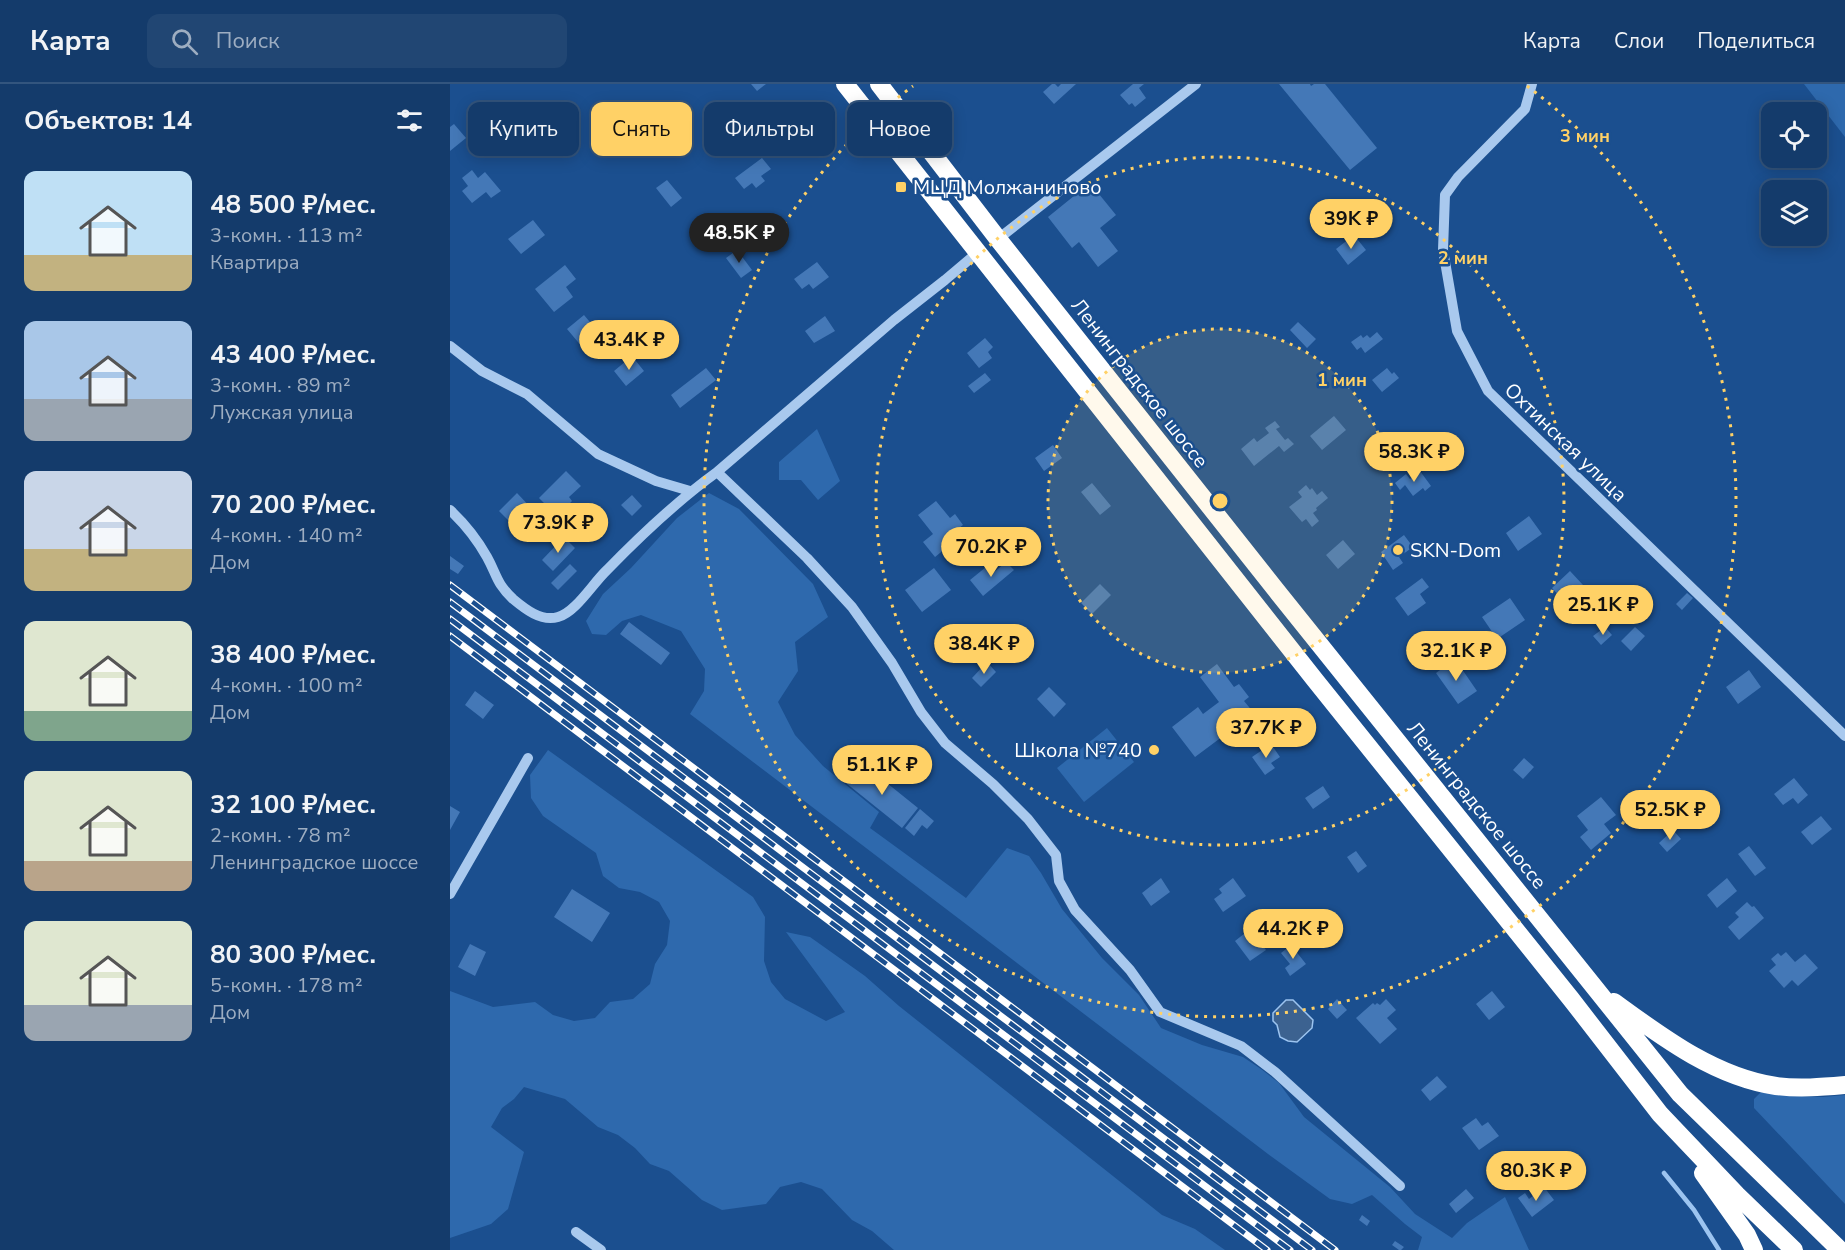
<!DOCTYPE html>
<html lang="ru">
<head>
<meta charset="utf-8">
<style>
  body { margin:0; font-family:"Nunito Sans",sans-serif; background:#214673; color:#f1f3f6; height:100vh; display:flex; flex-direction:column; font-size:22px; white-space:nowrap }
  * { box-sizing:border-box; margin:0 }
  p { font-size:20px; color:#9dadc1 }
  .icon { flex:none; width:33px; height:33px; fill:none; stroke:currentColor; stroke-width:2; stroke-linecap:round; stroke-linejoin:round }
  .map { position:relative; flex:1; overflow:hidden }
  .details { display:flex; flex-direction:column; background:#143b6b; width:450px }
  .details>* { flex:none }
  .top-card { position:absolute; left:18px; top:18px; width:570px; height:54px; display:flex; gap:12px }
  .controls { position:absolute; left:1311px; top:18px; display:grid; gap:12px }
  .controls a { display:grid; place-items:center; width:66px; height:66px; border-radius:12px; background:#143b6b; box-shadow:0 3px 15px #0003,0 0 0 2px #33557e; font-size:30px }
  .price { position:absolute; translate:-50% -51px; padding:0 14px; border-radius:21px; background:#ffd166; color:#111; font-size:20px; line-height:39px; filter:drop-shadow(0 2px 3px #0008) }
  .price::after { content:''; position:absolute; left:50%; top:36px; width:18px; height:14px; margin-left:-9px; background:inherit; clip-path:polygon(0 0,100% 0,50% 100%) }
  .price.on { background:#222; color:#fff }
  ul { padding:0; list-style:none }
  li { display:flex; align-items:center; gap:18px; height:150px; padding:0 24px }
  li span { display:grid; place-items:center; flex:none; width:168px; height:120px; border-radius:12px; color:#555 }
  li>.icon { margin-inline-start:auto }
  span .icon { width:72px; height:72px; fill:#fffc; stroke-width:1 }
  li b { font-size:26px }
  h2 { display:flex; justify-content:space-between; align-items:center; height:72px; padding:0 24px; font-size:26px }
  .chip { padding:0 21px; border-radius:12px; background:#143b6b; box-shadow:0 3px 15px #0003,0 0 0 2px #33557e; font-size:21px; line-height:54px }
  .chip.on { background:#ffd166; color:#111 }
  header { display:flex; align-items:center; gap:36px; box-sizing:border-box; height:84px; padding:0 30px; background:#143b6b; border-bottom:2px solid #33557e }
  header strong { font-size:28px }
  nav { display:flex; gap:33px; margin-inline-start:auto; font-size:21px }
  .search { width:420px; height:54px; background:#214673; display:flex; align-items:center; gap:15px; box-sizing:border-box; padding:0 21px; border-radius:12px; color:#9dadc1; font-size:22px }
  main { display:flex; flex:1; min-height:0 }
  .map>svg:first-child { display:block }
</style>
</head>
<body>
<header>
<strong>Карта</strong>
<div class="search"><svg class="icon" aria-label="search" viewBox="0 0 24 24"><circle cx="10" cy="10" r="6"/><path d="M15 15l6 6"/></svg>Поиск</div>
<nav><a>Карта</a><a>Слои</a><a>Поделиться</a></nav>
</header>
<main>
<section class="details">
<h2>Объектов: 14<svg class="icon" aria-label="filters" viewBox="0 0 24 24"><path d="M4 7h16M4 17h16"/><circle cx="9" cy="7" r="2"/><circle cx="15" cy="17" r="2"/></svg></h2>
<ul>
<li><span style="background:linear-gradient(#bfe0f5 70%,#c2b280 0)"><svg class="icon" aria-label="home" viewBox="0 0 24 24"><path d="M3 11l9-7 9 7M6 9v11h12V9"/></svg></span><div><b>48 500 ₽/мес.</b><p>3-комн. · 113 m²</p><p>Квартира</p></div></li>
<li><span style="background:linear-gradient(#a9c7e8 65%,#9aa5b1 0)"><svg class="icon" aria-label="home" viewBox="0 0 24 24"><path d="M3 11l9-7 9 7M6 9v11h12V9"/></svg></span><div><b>43 400 ₽/мес.</b><p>3-комн. · 89 m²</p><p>Лужская улица</p></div></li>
<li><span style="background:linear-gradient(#c9d6e8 65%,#c2b280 0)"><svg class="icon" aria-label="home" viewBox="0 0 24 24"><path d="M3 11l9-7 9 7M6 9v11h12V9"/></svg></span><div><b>70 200 ₽/мес.</b><p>4-комн. · 140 m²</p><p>Дом</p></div></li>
<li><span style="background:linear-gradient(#dfe7d0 75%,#7fa58c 0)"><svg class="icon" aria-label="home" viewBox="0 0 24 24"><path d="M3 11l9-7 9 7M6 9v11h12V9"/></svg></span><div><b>38 400 ₽/мес.</b><p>4-комн. · 100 m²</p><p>Дом</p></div></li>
<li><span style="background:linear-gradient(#dfe7d0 75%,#b9a48a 0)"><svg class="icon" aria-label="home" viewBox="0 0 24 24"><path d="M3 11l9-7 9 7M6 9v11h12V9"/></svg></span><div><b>32 100 ₽/мес.</b><p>2-комн. · 78 m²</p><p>Ленинградское шоссе</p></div></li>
<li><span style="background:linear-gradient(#dfe7d0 70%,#9aa5b1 0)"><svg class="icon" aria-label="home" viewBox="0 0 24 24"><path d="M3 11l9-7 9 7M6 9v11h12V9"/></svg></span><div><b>80 300 ₽/мес.</b><p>5-комн. · 178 m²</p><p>Дом</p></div></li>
</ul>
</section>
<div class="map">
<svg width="1395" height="1166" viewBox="0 0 1395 1166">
  <rect width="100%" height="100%" fill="#1b4f8f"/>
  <path fill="#2e69ad" d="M1354 0H1395V53Z
    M367 345 390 397 368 416 351 396H329V378Z
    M259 409 289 425 363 500 378 533 345 558 348 587 328 618 345 651 373 682 429 728 420 744 516 814 557 764 579 772 591 789 612 825 652 874 689 911 711 944 752 961 793 973 811 985 829 999 854 1033 940 1103 965 1130 1002 1154 1017 1139 1055 1113 1079 1166H968L972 1153 955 1140 922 1111 902 1120 880 1115 818 1070 240 630 254 607 255 585 231 547 191 531 172 537 156 551 142 550 136 537 153 510 181 484 227 434Z
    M657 644 684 678 634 718 607 684Z
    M98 666 303 813 315 833 314 877 321 898 335 915 376 937 395 928 336 848 360 853 415 892 449 922 712 1131 745 1145 775 1166H444L422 1147 402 1136 372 1105 351 1098 330 1103 316 1120 272 1126 252 1116 219 1087 200 1080 185 1064 168 1051 148 1043 115 1015 74 1003 64 1015 52 1024 41 1043 74 1068 58 1125 41 1140 0 1154V907L43 923 85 918 103 931 124 937 145 934 160 918 183 915 200 900 205 880 217 861 220 837 209 818 190 808 169 804 153 792 146 769 93 732 81 714 80 691Z
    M1311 1008 1349 1012 1373 1013 1395 1011V1120L1304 1024V1015Z"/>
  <path fill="#3c6290" stroke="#9cc4f0" stroke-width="1.5" d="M836 916H843L863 936 862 944 847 958 838 957 830 953 827 941 823 937V929Z"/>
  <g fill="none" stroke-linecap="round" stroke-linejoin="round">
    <path stroke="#9cc4f0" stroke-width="4.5" d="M1214 1089 1244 1126 1269 1166"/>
  </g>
  <path fill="#4478b7" d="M301 0H316L307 7Z
    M602 0H605L608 3 611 0H626L604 20 593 8Z
    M683 0H694L689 4 696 14 685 23 682 19 679 21 670 11Z
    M829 0H860L861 2 864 0H875L927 64 900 86Z
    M4 40 16 54 0 67V43Z
    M312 74 321 85 311 92 315 97 306 104 302 99 294 105 285 94Z
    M22 86 28 94 35 88 51 107 41 114 36 108 22 119 12 107 18 102 12 94Z
    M217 96 232 114 221 123 206 104Z
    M640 99 666 131 650 144 668 167 648 183 629 158 622 164 598 133Z
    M83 136 95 151 71 170 58 155Z
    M904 151 916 166 898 181 886 165Z
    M287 166 302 186 291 194 276 174Z
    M367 178 379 193 363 205 359 200 352 205 344 195Z
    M115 181 126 195 116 203 123 213 104 228 85 205Z
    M134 231 155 256 147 262 143 256 133 264 117 245Z
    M375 232 385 247 364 259 355 247Z
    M848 238 866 255 857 264 840 246Z
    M927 248 933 255 915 269 911 263 907 266 901 258 911 251 913 254 917 251 920 254Z
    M535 254 543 263 538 268 542 274 529 284 517 269Z
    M182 272 194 287 176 302 164 287Z
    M256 284 266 296 230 324 221 311Z
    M937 284 942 290 944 288 949 294 932 308 922 296Z
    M535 289 541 296 524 309 518 302Z
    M884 332 896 346 872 366 860 352Z
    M825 337 830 343 826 345 835 356 838 354 844 360 834 368 829 362 804 382 791 365 804 354 807 358 819 349 815 344Z
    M603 361 612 374 594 387 585 374Z
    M116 387 131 402 119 413 122 417 107 432 89 414Z
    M970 387 981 402 975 407 973 404 963 412 955 401 950 406 945 399 956 390 960 395Z
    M642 399 661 422 650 431 631 408Z
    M856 401 860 406 862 404 867 411 872 407 878 414 866 424 867 426 863 429 869 437 862 443 856 435 852 438 839 423 852 413 848 408Z
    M67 409 83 426 65 443 49 427Z
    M182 411 192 422 182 432 171 421Z
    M486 417 500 434 505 430 513 441 501 450 506 456 485 473 473 458 483 450 468 431Z
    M1079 432 1092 450 1068 467 1056 449Z
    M954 451 963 463 949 473 953 479 943 486 931 468Z
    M114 453 125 464 103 487 92 476Z
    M893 456 905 470 888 485 876 471Z
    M0 472 14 482 8 490 0 485Z
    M556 478 564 486 533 512 520 496 536 483 542 490Z
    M120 480 127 487 108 506 101 499Z
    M484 484 501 506 472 528 455 506Z
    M1120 487 1133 501 1125 508 1122 504 1111 514 1102 504Z
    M972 494 979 503 970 510 976 519 958 532 945 514Z
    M650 500 661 511 642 530 631 519Z
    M1237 509 1243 514 1232 526 1226 520Z
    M1060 514 1075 536 1047 555 1032 533Z
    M179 538 220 569 211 581 170 550Z
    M1155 543 1162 551 1151 561 1143 552Z
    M1185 543 1195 552 1181 567 1171 557Z
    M1005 575 1027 607 1008 620 986 589Z
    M537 578 546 588 531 603 522 594Z
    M767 580 784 603 789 600 799 613 794 617 804 629 745 673 722 643 748 623 753 630 769 618 750 593Z
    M1299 586 1311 603 1288 620 1276 603Z
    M599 603 616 620 604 633 587 615Z
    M25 607 44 621 33 635 15 621Z
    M821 660 830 673 821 679 825 684 815 691 802 673Z
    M1074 674 1084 683 1073 695 1063 686Z
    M412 679 468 724 452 744 396 699Z
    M1344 694 1358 711 1348 720 1343 714 1333 721 1324 710Z
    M873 702 880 713 863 725 855 714Z
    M1151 713 1166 731 1154 740 1161 749 1141 766 1130 753 1138 746 1127 732Z
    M0 722 10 728 0 746Z
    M470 725 484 737 477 745 472 741 464 752 455 744Z
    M1371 732 1382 745 1362 761 1351 748Z
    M1223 746 1231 755 1217 768 1209 759Z
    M1299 762 1316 784 1305 792 1288 770Z
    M906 767 917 782 908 789 897 773Z
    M711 794 720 808 701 822 692 809Z
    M783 794 796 812 773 828 764 815 772 809 769 805Z
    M1277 794 1287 807 1267 824 1257 811Z
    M122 805 160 829 142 858 104 833Z
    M1297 818 1302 823 1304 822 1314 834 1289 856 1278 843 1289 833 1285 829Z
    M800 845 816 866 800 877 785 857Z
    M20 860 36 868 25 892 8 883Z
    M841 861 856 880 840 892 835 884 840 880 831 869Z
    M1336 868 1345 878 1355 870 1368 884 1348 902 1342 896 1334 904 1319 887 1326 881 1321 875 1328 869 1331 872Z
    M1042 907 1055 923 1039 936 1026 920Z
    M887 915 897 926 887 935 878 925Z
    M936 915 946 926 937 934 947 945 930 960 906 934 923 919 925 921 927 919 930 921Z
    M987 992 997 1003 980 1017 971 1006Z
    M1026 1034 1032 1042 1038 1038 1049 1052 1029 1066 1012 1044Z
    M1094 1103 1104 1116 1082 1133 1068 1114 1075 1109 1079 1115Z
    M1016 1105 1024 1114 1006 1129 999 1120Z
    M912 1131 920 1137 917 1142 909 1136Z
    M945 1157 954 1163 951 1166H949L942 1161Z"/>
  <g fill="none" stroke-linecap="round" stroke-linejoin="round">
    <path stroke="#a9c9ee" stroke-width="10" d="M1082 0 1075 25 1008 93 995 111 993 166 1007 247 1038 307 1395 652
      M548 155 746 0
      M0 262 32 287 77 310 148 370 206 397 240 407
      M267 388 357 474 402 523 442 579 471 628 495 659 543 700 578 735 606 771 609 797 625 826 680 886 710 928 791 962 825 988 950 1102
      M0 426C15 440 27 455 37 473 47 491 46 499 63 515 75 525 91 538 108 533 126 528 143 499 157 486 191 451 227 417 267 388L444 236 495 196 527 169
      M0 810 78 674
      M126 1148 151 1166"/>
    <path stroke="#fff" stroke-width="18" d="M395 0 865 596 1121 915 1210 1030 1287 1111 1344 1166
      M429 0 548 155 826 506 1230 1010 1390 1166
      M1164 918C1212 953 1265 993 1326 1002 1349 1005 1372 1003 1395 1001
      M1253 1089 1297 1151 1304 1166"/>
    <g stroke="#fff" stroke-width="7">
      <path id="rail" d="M0 501 885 1166
        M0 518 862 1166
        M0 535 840 1166
        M0 552 817 1166"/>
    </g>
    <use href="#rail" stroke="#1b4f8f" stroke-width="4.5" stroke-dasharray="14" stroke-linecap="butt"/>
  </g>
  <circle cx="770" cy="417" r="172" fill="#ffd166" fill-opacity=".12"/>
  <g fill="none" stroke="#ffd166" stroke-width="3" stroke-dasharray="3 6">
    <circle cx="770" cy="417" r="172"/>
    <circle cx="770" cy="417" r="344"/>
    <path d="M1077 2A516 516 0 1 1 463 2"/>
  </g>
  <g fill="#ffd166" stroke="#1b4f8f" stroke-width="2">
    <rect x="445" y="97" width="12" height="12" rx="3"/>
    <circle cx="948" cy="466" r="6"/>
    <circle cx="704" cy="666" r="6"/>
  </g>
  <g text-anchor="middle" stroke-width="5" stroke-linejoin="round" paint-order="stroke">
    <g font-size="20" fill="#fff" stroke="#1b4f8f" text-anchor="start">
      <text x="463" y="110">МЦД Молжаниново</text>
      <text x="960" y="473">SKN-Dom</text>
      <text x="692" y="673" text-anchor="end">Школа №740</text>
    </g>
    <g font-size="20" fill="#fff" stroke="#1b4f8f">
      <text transform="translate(690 299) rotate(52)" y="7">Ленинградское шоссе</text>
      <text transform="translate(1116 358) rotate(44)" y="7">Охтинская улица</text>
      <text transform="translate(1027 721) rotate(51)" y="7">Ленинградское шоссе</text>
    </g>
  </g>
  <circle cx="770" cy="417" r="9" fill="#ffd166" stroke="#1b4f8f" stroke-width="3"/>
  <g font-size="18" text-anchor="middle" font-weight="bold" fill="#ffd166" stroke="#1b4f8f" stroke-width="5" stroke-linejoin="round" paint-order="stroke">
    <text x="1135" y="58">3 мин</text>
    <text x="1013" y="180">2 мин</text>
    <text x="892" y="302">1 мин</text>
  </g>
</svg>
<div class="controls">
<a><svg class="icon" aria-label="locate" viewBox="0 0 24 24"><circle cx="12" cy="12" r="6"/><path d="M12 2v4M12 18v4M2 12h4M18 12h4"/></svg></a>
<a><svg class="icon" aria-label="layers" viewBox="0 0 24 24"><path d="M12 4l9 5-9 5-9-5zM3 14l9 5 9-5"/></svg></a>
</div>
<b class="price" style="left:901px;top:166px">39K ₽</b>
<b class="price on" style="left:289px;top:180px">48.5K ₽</b>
<b class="price" style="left:179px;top:287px">43.4K ₽</b>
<b class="price" style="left:964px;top:399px">58.3K ₽</b>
<b class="price" style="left:108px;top:470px">73.9K ₽</b>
<b class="price" style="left:541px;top:494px">70.2K ₽</b>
<b class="price" style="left:1153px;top:552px">25.1K ₽</b>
<b class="price" style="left:534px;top:591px">38.4K ₽</b>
<b class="price" style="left:1006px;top:598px">32.1K ₽</b>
<b class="price" style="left:816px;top:675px">37.7K ₽</b>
<b class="price" style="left:432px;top:712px">51.1K ₽</b>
<b class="price" style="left:1220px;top:757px">52.5K ₽</b>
<b class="price" style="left:843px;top:876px">44.2K ₽</b>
<b class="price" style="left:1086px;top:1118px">80.3K ₽</b>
<div class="top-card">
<a class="chip">Купить</a>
<a class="chip on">Снять</a>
<a class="chip">Фильтры</a>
<a class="chip">Новое</a>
</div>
</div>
</main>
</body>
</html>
